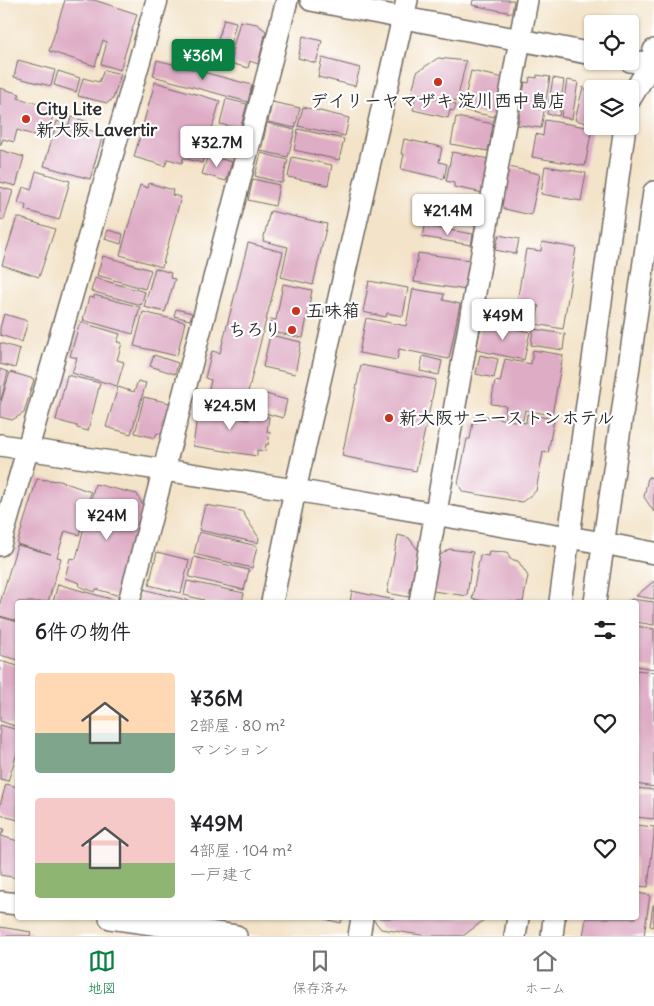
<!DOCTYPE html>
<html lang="ja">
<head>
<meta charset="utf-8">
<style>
  body { margin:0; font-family:Delius,"Klee One",sans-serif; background:#f6f6f6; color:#202124; height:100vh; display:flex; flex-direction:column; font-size:19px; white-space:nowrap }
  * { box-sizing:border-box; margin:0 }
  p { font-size:16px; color:#757577 }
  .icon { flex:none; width:28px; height:28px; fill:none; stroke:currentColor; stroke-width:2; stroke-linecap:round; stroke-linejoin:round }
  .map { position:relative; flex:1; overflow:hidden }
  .sheet { position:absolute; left:15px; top:600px; width:624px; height:320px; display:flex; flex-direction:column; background:#fff; border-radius:5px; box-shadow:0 1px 4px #0004 }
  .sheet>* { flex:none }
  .buttons { position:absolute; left:584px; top:15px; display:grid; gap:10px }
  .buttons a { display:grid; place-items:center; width:55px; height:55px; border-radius:5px; background:#fff; box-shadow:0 1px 4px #0004; font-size:25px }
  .price { position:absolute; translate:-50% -42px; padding:0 11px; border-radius:5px; background:#fff; color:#222; font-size:16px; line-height:32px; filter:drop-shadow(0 1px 2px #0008) }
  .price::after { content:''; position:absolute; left:50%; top:30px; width:15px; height:11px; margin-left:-8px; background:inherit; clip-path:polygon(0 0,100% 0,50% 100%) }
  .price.current { background:#0b8043; color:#fff }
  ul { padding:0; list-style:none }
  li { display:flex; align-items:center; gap:15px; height:125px; padding:0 20px }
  li span { display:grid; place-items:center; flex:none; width:140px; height:100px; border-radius:5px; color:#555 }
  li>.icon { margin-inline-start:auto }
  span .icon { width:60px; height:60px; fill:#fffc; stroke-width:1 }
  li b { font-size:21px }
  h2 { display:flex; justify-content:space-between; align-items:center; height:60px; padding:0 20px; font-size:21px }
  .tabs { display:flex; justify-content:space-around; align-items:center; height:70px; border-top:1px solid #e0e0e0; background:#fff; font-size:14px; color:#757577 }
  .tabs a { display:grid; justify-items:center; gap:2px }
  .tabs .current { color:#0b8043 }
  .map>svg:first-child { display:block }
</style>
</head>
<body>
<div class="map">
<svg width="654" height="936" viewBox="0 0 654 936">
  <rect width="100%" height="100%" fill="#fff"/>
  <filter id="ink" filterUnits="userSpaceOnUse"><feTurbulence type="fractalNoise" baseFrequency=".02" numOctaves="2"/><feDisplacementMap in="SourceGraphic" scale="10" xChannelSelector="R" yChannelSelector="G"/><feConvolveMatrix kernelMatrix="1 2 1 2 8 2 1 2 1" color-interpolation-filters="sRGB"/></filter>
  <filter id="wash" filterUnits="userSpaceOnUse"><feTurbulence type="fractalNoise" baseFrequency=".0096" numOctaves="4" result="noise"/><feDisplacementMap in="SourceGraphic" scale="20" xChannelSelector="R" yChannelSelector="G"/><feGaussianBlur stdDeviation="1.12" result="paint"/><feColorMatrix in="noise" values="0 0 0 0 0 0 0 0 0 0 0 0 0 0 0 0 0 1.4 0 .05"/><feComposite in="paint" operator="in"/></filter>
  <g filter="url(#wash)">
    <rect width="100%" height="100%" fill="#f3e3c8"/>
    <g id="blocks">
      <path fill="#deacc5" d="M65 0H94L137 14 120 70 101 64 107 42 103 40 95 66 49 51Z
        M473 0H514L512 13 472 5Z
        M224 19 236 22 226 62 213 58Z
        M240 21 257 24 266 31 258 64 250 61 248 68 230 63 233 55H231Z
        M303 36 322 41 316 63 298 58Z
        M322 58 360 68 355 86 318 77Z
        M438 58 466 61 457 101 412 92 417 72Z
        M18 60 55 70 51 86 14 77Z
        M157 60 252 85 248 102 153 76Z
        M104 70 121 74 113 99 107 103 78 96 83 78 99 82Z
        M58 71 80 78 76 92 54 85Z
        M471 71 504 78 495 117 462 110Z
        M537 75 550 77 541 128 518 125 525 82 529 83 530 77 537 78Z
        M553 78 564 80 559 116 547 114Z
        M567 80 578 82 572 119 561 117Z
        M155 82 220 101 202 163 183 158 182 163 168 159 165 166 134 157Z
        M583 87 592 97V124L575 120Z
        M0 88 20 94 18 98 55 109 47 136 38 133 37 136 17 130 14 142 3 139 0 146Z
        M416 95 456 104 454 111 450 110 448 118 413 110Z
        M226 99 247 104 240 129 220 124Z
        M272 102 300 108 295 128 268 122Z
        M303 107 349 118 345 136 298 126Z
        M71 117 89 122 86 129 103 134 90 179 44 166 57 121 69 125Z
        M456 117 494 124 488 151 451 144Z
        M545 120 592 128 585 166 532 157 536 134 543 136Z
        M267 123 295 130 288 157 261 151Z
        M298 129 344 139 339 160 294 150Z
        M217 130 239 136 234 157 211 151Z
        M404 139 442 147 439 162 447 164 444 179 401 169 404 154H401Z
        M0 150 24 157 16 186 0 182Z
        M452 152 489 159 483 193 454 187V183L446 181Z
        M261 153 288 160 282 183 255 176Z
        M208 155 232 162 226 181 202 174Z
        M292 157 332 165 328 185 288 177Z
        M545 166 586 173 581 201 541 194Z
        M509 167 540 174 531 215 500 208Z
        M36 171 70 181 59 220 25 210 26 205 18 203 23 187 31 190Z
        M253 179 279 185 275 206 248 200Z
        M149 183 173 190 172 195 181 197 162 267 120 255 140 185 148 188Z
        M0 187 13 191 4 220 0 219Z
        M270 211 327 224 313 285 281 277 288 247 263 241Z
        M17 217 55 229 39 277 2 265Z
        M425 226 473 234 471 245 423 237Z
        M108 230 123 234 121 244 105 239Z
        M499 235 519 239 516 254 495 250Z
        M542 242 576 248 563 329 536 324 539 306 517 302 526 249 541 251Z
        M248 243 283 252 244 408 207 398 211 380 205 378 212 351 220 353Z
        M418 253 470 260 466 290 414 282Z
        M103 256 151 270 145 289 97 275Z
        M155 268 171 273 170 278 175 279 165 312 144 307Z
        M95 278 145 292 141 305 91 291Z
        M369 281 408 288 403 316 387 313 386 317 363 312Z
        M283 284 312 290 303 338 269 331 271 319 276 320Z
        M413 289 444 294 443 300 460 304 449 359 399 349 397 360 359 353 366 318 406 326Z
        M94 295 140 307 133 334 83 320 89 297 94 298Z
        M485 299 532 309 529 328 481 318Z
        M176 309 192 313 190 320 174 316Z
        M143 312 185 322 177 356 134 346Z
        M4 314 28 321 22 342 0 335V328Z
        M80 322 120 334 117 342 122 343 117 360 124 362 117 386 72 373 77 358 70 356Z
        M482 322 530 332 524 360 476 350Z
        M533 329 565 334 563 350 531 345Z
        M270 335 301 342 295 374 263 367Z
        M0 343 20 349 15 368 0 364Z
        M533 350 563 355 552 415 525 410 523 420 504 417 506 406 491 404 495 381 500 382 505 359 531 364Z
        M154 355 178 363 175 374 150 366Z
        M480 355 498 359 494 378 476 374Z
        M423 356 442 361 439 375 420 371Z
        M361 365 436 380 416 471 342 456Z
        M0 369 8 372 1 400H0Z
        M10 372 34 379 24 413 12 420 0 417V405Z
        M67 375 100 383 88 431 77 428V426L56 420Z
        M138 381 146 383 131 434 106 427 118 387 134 392Z
        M266 394 287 400 283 418 261 412Z
        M144 397 170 403 162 434 157 433 155 438 135 433Z
        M199 403 221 407 220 410 242 413 241 419 249 420 250 414 269 417 267 432H270L268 445 266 444 265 451 257 450V456L193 446Z
        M527 414 554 419 548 453 543 452 536 491 522 502 463 492 458 484 467 439H470L473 422 477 423 478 415 526 423Z
        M648 477 654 478V512L644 497Z
        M37 479 60 481 91 492 79 535 65 531 57 557 61 558 48 602H18V621L0 616V603L17 545 51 554 17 544Z
        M95 484 137 494 143 506 120 596 96 589 95 592 79 586 80 583 65 578 70 558 76 559Z
        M205 505 242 511 259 538 258 543 199 530Z
        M199 532 257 546 252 568 194 554Z
        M398 535 409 538 418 550 409 597 387 593Z
        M449 549 473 552 467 596 433 591 439 556Z
        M489 551 507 552 510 559 518 561 528 576 523 602H493L472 599 480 555 488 556Z
        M157 552 189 560 181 593 149 585Z
        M194 557 249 570 244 590 189 577Z
        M187 581 244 593 242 602H203L204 600 184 595Z
        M654 581V599L636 596Z
        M58 584 114 600V602H53Z
        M143 589 193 602H139Z
        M352 591 394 600 393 602H350Z
        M631 599 654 602V625L636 622V602H630Z
        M0 617 18 622V660L0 655Z
        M636 626 654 629V669L636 666Z
        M0 661 18 666V727L0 721Z
        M636 670 654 672V787L636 784Z
        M0 725 18 730V750L8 781 0 779Z
        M6 784 18 787V820L0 815V805Z
        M636 788 654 790V819L636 817Z
        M636 825 654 827V836L648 887 636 886Z
        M0 828 4 829 1 836 18 841V878L0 875Z
        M636 893 650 895 644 936H583L586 918H636Z
        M653 905H654V927L650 926Z
        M321 918H342L341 923Z
        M372 918H484V920L463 936H428L381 929Z
        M0 927 31 932 30 936H0Z"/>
    </g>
  </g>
  <g filter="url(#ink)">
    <use href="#blocks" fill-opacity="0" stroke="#716b62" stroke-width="1"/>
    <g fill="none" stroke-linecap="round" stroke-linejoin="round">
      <g stroke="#716b62" stroke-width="24">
        <path id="minor" d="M311 0C405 19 499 35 592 54
          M630 61 654 64
          M630 99 651 64 654 50
          M0 445 295 490 603 543 654 553
          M0 545 157 0
          M129 602 287 0
          M272 602 295 490 407 0
          M420 602 527 0
          M560 602 625 126
          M595 602 654 192
          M0 902 18 904
          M110 918 236 936
          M359 936 362 918
          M515 936 518 918
          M552 936 554 918"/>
      </g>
      <use href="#minor" stroke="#fff" stroke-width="21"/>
    </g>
  </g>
  <g fill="#c8321e" stroke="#fff" stroke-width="2">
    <circle cx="438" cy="82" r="5"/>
    <circle cx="26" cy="119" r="5"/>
    <circle cx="296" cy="311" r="5"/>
    <circle cx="292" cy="330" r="5"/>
    <circle cx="389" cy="418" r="5"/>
  </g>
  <g text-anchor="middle" stroke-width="4.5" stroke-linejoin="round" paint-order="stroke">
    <g font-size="18" font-weight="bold" fill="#2b2b2b" stroke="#fff" text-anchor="start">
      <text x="438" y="107" text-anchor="middle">デイリーヤマザキ 淀川西中島店</text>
      <text x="36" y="115">City Lite<tspan x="36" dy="21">新大阪 Lavertir</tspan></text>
      <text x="306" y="317">五味箱</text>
      <text x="282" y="336" text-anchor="end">ちろり</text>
      <text x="399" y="424">新大阪サニーストンホテル</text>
    </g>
  </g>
</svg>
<div class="buttons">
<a><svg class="icon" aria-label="locate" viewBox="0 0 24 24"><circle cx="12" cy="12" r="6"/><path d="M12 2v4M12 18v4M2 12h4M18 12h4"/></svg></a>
<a><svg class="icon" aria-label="layers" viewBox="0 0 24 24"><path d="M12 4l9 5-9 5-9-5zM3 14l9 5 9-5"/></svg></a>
</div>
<b class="price current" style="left:203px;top:81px">¥36M</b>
<b class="price" style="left:217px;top:168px">¥32.7M</b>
<b class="price" style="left:448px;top:236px">¥21.4M</b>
<b class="price" style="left:503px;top:341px">¥49M</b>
<b class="price" style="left:230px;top:431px">¥24.5M</b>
<b class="price" style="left:107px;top:541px">¥24M</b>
<section class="sheet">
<h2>6件の物件<svg class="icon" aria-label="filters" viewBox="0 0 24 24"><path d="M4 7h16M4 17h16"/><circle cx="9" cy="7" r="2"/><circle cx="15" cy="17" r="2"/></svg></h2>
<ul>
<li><span style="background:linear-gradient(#ffd9b3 60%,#7fa58c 0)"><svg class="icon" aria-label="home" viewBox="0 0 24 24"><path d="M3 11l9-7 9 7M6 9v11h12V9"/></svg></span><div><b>¥36M</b><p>2部屋 · 80 m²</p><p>マンション</p></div><svg class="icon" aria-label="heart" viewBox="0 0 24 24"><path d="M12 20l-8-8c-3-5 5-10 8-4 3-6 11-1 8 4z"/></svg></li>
<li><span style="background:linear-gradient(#f6c9c9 65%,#8fb573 0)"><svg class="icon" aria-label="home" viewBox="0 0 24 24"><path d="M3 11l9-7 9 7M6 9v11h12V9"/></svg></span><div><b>¥49M</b><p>4部屋 · 104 m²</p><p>一戸建て</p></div><svg class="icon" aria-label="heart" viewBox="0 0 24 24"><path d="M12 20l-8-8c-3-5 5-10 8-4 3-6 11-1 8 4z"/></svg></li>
</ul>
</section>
</div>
<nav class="tabs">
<a class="current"><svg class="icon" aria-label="map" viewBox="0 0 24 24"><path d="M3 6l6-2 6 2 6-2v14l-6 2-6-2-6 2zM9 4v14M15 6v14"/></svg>地図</a>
<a><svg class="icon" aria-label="saved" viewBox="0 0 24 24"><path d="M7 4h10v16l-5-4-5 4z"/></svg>保存済み</a>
<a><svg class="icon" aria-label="home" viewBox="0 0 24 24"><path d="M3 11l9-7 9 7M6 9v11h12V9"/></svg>ホーム</a>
</nav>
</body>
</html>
